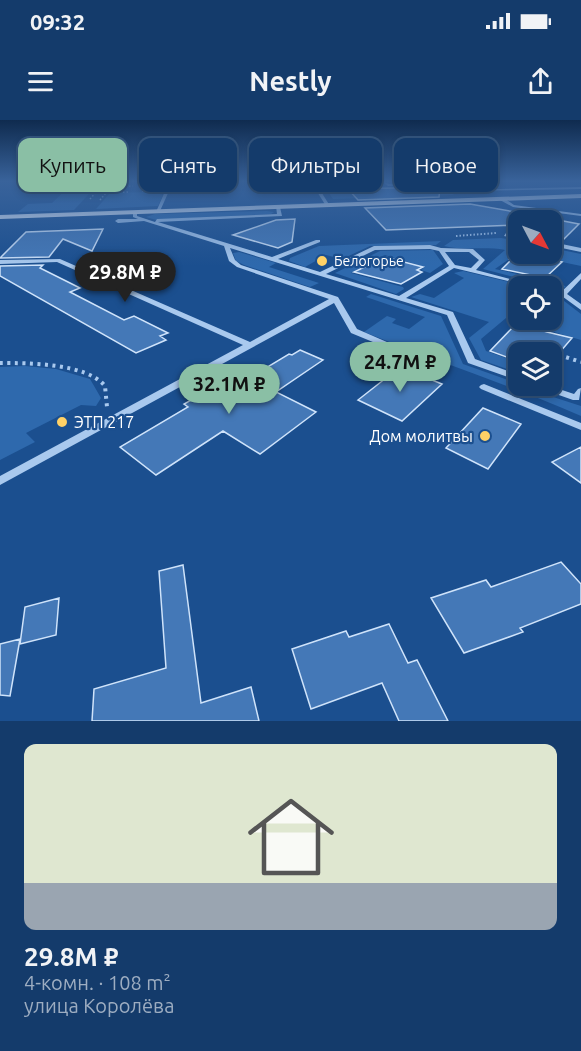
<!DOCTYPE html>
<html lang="ru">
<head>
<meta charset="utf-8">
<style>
  body { margin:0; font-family:Ubuntu,sans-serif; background:#214673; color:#f1f3f6; height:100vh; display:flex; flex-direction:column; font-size:22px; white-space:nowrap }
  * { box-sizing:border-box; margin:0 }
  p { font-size:20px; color:#9dadc1 }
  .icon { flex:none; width:33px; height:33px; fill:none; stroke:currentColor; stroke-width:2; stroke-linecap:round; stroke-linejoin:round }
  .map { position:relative; height:601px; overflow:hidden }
  .sheet { display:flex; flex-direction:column; background:#143b6b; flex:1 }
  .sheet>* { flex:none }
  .hud { position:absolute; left:18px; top:18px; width:546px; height:54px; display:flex; gap:12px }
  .needle { width:39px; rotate:131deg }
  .buttons { position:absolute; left:508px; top:90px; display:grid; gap:12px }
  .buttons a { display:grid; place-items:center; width:54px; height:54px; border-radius:12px; background:#143b6b; box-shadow:0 3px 9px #0003,0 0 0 2px #33557e; font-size:30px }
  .price { position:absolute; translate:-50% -51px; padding:0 14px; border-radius:21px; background:#8abfa5; color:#111; font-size:20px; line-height:39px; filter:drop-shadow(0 2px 3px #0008) }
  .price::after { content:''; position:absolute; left:50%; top:36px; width:18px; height:14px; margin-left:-9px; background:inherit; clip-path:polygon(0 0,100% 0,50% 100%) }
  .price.on { background:#222; color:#fff }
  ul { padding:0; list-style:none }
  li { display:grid; align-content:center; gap:12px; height:318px; padding:0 24px }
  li+li { border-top:2px solid #33557e }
  li span { display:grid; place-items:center; height:186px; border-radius:12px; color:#555 }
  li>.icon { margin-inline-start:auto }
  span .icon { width:108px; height:108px; fill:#fffc; stroke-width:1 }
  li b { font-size:26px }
  .pill { padding:0 21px; border-radius:12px; background:#143b6b; box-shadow:0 3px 9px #0003,0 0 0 2px #33557e; font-size:21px; line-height:54px }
  .pill.on { background:#8abfa5; color:#111 }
  .status { display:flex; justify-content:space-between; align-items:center; height:42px; padding:0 30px; background:#143b6b; direction:ltr }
  .status svg { height:16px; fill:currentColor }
  header { display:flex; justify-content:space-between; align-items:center; height:78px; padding:0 24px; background:#143b6b; font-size:27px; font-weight:700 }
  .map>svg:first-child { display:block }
</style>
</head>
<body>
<div class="status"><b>09:32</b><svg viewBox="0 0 49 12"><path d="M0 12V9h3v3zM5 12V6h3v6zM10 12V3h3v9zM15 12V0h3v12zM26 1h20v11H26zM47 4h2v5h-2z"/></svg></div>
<header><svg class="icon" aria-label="menu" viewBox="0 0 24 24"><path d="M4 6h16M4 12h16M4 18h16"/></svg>Nestly<svg class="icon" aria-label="share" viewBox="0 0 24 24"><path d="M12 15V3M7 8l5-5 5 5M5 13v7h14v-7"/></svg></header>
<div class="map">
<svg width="581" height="601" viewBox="0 0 581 601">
  <rect width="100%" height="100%" fill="#1b4f8f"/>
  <path fill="#2e69ad" d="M74 62H100L74 90 18 92 28 84 52 83Z
    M322 62H341L352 74 440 71 435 67H422L421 65 446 66V69L454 75 333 79Z
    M152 72 163 75 158 86 96 89 110 73Z
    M267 91 274 92 271 94 156 100 146 97 155 94Z
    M501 118 519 121V132L495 149 562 164 566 167 559 169 483 149 505 130C485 126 464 131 444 126L453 120Z
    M441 121 436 125 370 126 342 139 326 135 305 147 289 141 290 138 319 126Z
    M552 128 581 134V146L524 134H552Z
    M433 130 443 144 430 153 421 150 425 147 385 135 351 153 403 167 404 169 396 174 335 153 380 131Z
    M239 132 276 143 269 147 319 163 310 167 244 145 236 141 233 133Z
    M463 151 525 166H519V200H552V173L555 174 581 194V220L506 198 481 219 486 231 517 242 519 241V253L481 240 469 218 489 202 411 177 420 174 434 178 464 158 454 153Z
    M371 174 441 196 463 244 519 264V266L581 286V296C510 265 436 241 364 212L387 196 396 199 392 203 409 209 425 197 366 177Z
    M25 246 56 249 90 259 101 278 96 286 81 285 26 313 35 322 0 340V247Z"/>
  <path fill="#4478b7" stroke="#cfe3fa" stroke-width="1.5" d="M440 67 439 77 358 80 348 69Z
    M470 84 532 95 579 104 561 122 552 120V100H519V113L510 111 519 105 386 110 365 88Z
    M295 99 292 122 278 128 233 115 276 100Z
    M103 109 92 131 63 119 49 137 0 138 26 112Z
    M519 132 550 134 544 138 562 142 545 158 502 149 512 139H510Z
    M385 137 423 147 417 150 422 152 401 164 354 152Z
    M43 145 40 148 80 168 70 172 124 200 134 196 168 213 160 216 166 220 136 233 0 156V146Z
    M520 204 547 212 572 218 560 232H519L515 240 490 231 515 205Z
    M300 230 323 240 276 272 316 292 260 334 223 311 156 355 120 327 188 287 184 284 240 252 251 257 289 234 292 235Z
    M400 247 442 264 402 301 358 280Z
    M483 288 521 304 488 349 446 328Z
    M581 327V363L552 342Z
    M561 442 581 464V484L520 508 523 512 464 533 431 478 486 460 491 467Z
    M183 445 201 583 251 567 259 601H92L94 569 166 548 159 451Z
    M59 478 56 515 20 524 25 487Z
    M389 504 408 543 417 540 448 601H399L382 563 311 589 292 529 346 511 349 517Z
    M20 519 10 576 0 575V524Z"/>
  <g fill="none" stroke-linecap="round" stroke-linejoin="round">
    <path stroke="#a9c9ee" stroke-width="1.5" stroke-dasharray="1.5 2" stroke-linecap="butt" d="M101 67 133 66
      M95 73 130 72
      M90 79 105 62
      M100 80 115 62"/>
    <path stroke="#a9c9ee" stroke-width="2" stroke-dasharray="1.5 2" stroke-linecap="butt" d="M456 116 496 113"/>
    <path stroke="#a9c9ee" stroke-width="4" stroke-dasharray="3 4.5" stroke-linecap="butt" d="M559 235 581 242
      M0 243C28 243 86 243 105 266L107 287"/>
    <path fill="#a9c9ee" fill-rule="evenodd" d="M146 62H150L144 72H142Z
      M169 62H173L160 91 156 92Z
      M311 62H315L330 86H326Z
      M383 62 389 64 449 63 388 66Z
      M581 67V69L458 71 460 70Z
      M500 78H504L514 85 581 94V96L513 87 500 80Z
      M276 86 280 87 282 96 158 102 272 137 316 120H320V122L278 139 320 152 374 126 430 125 441 128 473 129 485 140 476 150 537 166H528L454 148 406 178 453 192 475 239 519 255V261L468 243 447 195 230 128 235 140 241 145 338 177 357 209 426 239 422 242 419 241 351 213 334 183 0 365V356L243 225 57 142 0 144V140L60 139 250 222 329 179 237 147 229 141 224 126 144 101 118 103 115 101 118 99H138L133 97V92L135 91 137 92V96L155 102 157 99 277 94ZM430 129 439 131 449 146 399 176 326 154 375 130ZM445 132H469L479 140 471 148 455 145Z
      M506 113 519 115V119L504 116Z
      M552 122 581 128V132L552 126Z
      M581 153V159L567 174 581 184V190L559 174Z
      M484 264 581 303V310L481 269 479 267 481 265Z
      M537 266H550L574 274 578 269 581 268 579 280H573L539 268Z"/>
    <path fill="#f0f6ff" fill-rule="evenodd" d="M581 74V78L0 99V95Z"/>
  </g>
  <linearGradient id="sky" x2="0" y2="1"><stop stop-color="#0f2b4f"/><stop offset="0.42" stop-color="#39639b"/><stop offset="1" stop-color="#39639b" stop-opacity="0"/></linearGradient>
  <rect width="581" height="146" fill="url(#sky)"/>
  <g fill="#ffd166" stroke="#1b4f8f" stroke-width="2">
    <circle cx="322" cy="141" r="6"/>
    <circle cx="62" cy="302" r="6"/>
    <circle cx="485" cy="316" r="6"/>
  </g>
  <g text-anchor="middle" stroke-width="4.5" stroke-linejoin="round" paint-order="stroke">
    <g font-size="14" fill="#fff" stroke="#1b4f8f" text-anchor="start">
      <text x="334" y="146">Белогорье</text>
    </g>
    <g font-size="16" fill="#fff" stroke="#1b4f8f" text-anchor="start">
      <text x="74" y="308">ЭТП 217</text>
      <text x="473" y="322" text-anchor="end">Дом молитвы</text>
    </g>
  </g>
</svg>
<div class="buttons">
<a><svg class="needle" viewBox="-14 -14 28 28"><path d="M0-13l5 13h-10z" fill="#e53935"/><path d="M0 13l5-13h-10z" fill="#9dadc1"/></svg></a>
<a><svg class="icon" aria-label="locate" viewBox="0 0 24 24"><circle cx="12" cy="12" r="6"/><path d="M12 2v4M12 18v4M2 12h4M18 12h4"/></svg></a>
<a><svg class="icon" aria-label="layers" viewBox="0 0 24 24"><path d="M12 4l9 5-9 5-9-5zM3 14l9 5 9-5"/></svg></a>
</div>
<b class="price on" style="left:125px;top:183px">29.8M ₽</b>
<b class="price" style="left:400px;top:273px">24.7M ₽</b>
<b class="price" style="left:229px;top:295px">32.1M ₽</b>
<div class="hud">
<a class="pill on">Купить</a>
<a class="pill">Снять</a>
<a class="pill">Фильтры</a>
<a class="pill">Новое</a>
</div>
</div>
<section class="sheet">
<ul>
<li><span style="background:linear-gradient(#dfe7d0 75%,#9aa5b1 0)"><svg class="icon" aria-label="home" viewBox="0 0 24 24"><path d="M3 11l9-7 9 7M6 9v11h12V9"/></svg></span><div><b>29.8M ₽</b><p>4-комн. · 108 m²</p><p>улица Королёва</p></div></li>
</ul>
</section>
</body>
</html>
